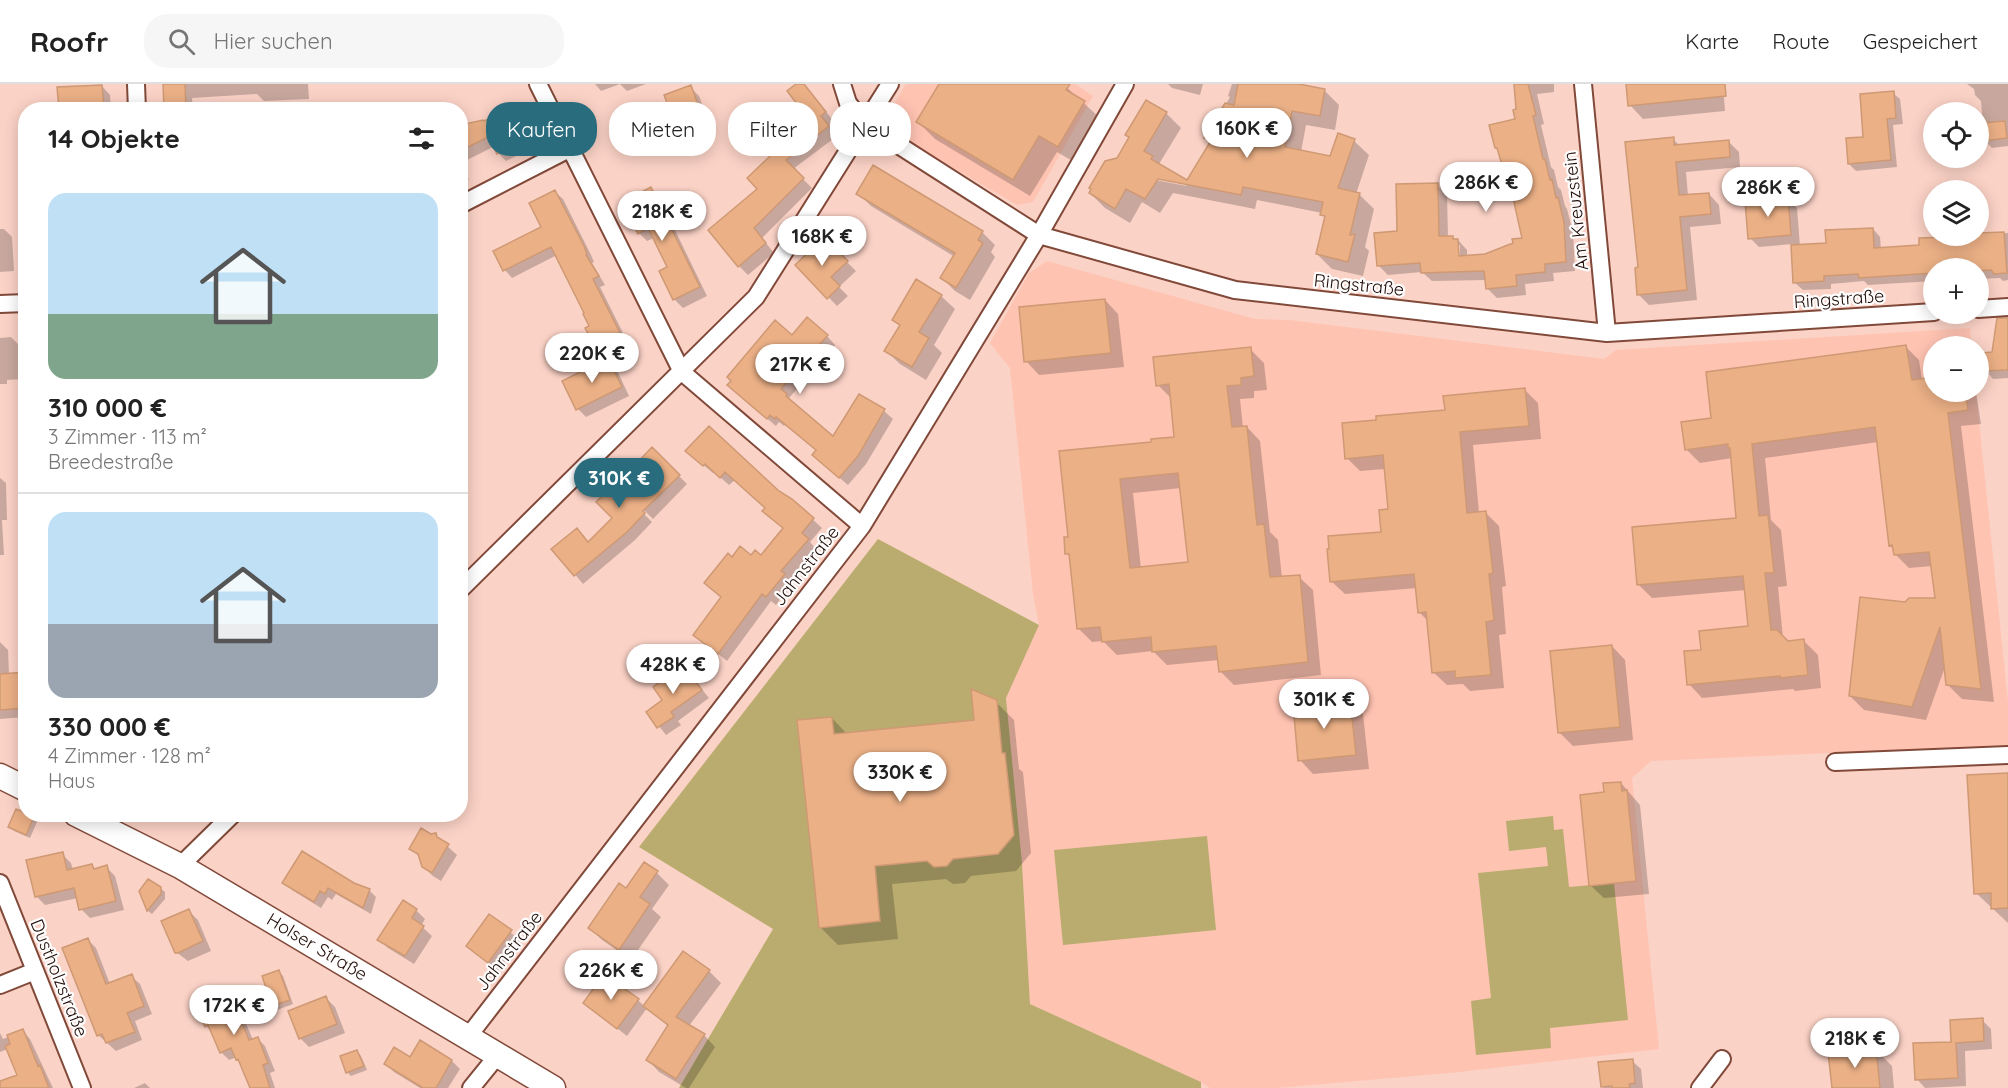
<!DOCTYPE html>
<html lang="de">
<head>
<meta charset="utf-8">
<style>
  body { margin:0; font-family:Quicksand,sans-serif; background:#f6f6f6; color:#222; height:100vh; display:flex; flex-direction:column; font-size:22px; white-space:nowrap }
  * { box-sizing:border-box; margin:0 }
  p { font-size:20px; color:#767676 }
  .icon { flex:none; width:33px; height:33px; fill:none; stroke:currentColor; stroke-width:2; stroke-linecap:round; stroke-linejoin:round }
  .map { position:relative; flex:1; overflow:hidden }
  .side { position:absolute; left:18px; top:18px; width:450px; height:720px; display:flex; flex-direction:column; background:#fff; border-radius:24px; box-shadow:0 3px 15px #0003 }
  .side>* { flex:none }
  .banner { position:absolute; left:486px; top:18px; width:570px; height:54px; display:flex; gap:12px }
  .fabs { position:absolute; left:1923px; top:18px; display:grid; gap:12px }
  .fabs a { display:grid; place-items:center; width:66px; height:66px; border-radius:50%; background:#fff; box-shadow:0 3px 15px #0003; font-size:30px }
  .price { position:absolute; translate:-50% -51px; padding:0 14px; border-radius:21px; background:#fff; color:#222; font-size:20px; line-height:39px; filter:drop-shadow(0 2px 3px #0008) }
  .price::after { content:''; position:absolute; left:50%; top:36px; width:18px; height:14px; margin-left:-9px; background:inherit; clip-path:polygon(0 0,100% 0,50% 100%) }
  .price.active { background:#286c7d; color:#fff }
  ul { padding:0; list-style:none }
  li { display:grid; align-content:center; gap:12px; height:318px; padding:0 30px }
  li+li { border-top:2px solid #e0e0e0 }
  li span { display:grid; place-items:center; height:186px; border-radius:18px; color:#555 }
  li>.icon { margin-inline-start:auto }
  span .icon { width:108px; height:108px; fill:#fffc; stroke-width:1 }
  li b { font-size:26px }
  h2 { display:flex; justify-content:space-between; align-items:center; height:72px; padding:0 30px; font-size:26px }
  .tag { padding:0 21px; border-radius:24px; background:#fff; box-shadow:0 3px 15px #0003; font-size:21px; line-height:54px }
  .tag.active { background:#286c7d; color:#fff }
  header { display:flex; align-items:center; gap:36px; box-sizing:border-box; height:84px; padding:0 30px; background:#fff; border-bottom:2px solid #e0e0e0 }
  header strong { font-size:28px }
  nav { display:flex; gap:33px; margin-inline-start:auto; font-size:21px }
  .search { width:420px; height:54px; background:#f6f6f6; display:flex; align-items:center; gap:15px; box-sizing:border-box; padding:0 21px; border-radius:24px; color:#767676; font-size:22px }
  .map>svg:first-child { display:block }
</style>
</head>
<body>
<header>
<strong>Roofr</strong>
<div class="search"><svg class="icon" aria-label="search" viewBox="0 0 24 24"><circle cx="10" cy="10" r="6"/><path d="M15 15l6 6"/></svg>Hier suchen</div>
<nav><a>Karte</a><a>Route</a><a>Gespeichert</a></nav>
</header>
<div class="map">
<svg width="2008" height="1004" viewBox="0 0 2008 1004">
  <rect width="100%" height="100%" fill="#fbd2c6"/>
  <path fill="#ffc3b2" d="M906 0H1075L1093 12 1033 118 1017 121 881 42Z
    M1047 177 1255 235 1289 236 1604 275 1616 266 1970 244 1971 262H1934V308H1976L2008 618V661L1651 677 1632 694 1659 965 1460 988 1277 1004H1210L1201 998 1030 920 1022 779 1006 613 1039 541 1033 510 1010 284 990 259 1029 189Z"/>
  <path fill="#baac6e" d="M878 455 1039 541 1006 614 1022 779 1030 920 1201 998V1004H679L773 845 639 763Z
    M1553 732 1554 746 1563 745 1569 803 1614 799 1628 936 1550 944 1551 964 1476 971 1471 917 1491 914 1478 789 1548 782 1546 763 1509 767 1506 737Z
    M1207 752 1216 846 1063 861 1054 766Z"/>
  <path fill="#0003" fill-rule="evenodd" d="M164 0H308L309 15 264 17 257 10 192 14 193 26H165Z
    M595 0H620L601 7Z
    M620 0H646L627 7Z
    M798 0H803L810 7 834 38 829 41 837 52 793 85 812 104 762 154 774 169 748 191 739 182 759 105 792 53 799 20Z
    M942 0H1063L1101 35 1076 79 1057 68 1030 112 935 55 918 38Z
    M1168 0H1203L1200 11 1172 4Z
    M1232 0H1297L1324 6 1339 21 1335 46 1306 41 1301 68 1331 73 1354 57 1369 71 1356 110H1359L1374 125 1365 163 1369 167 1363 192 1332 185 1317 170 1326 135 1322 129 1257 116 1255 125 1173 109 1160 129 1142 118 1130 139 1105 124 1090 109 1118 75 1166 29 1181 44 1159 80 1188 98 1211 59 1206 54 1230 13 1228 12ZM1151 92 1183 98 1187 102 1150 95Z
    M1515 0H1554V8L1537 10 1544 40 1541 41 1551 83 1554 86 1558 103 1561 106 1565 122 1567 125 1573 148 1575 187 1553 189 1554 197 1525 200 1526 211 1497 214 1487 204V196L1432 197 1422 188 1388 191 1378 181 1398 149 1437 101 1447 110 1448 154H1453L1458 156 1467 166V173L1485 171 1524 156 1513 107 1510 104 1500 67 1496 64 1517 36ZM1457 161H1460V179Z
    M1628 0H1723L1725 27 1643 35 1630 21Z
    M1967 0H2008V62L1992 64 1984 56 1981 17 1975 11 1974 5Z
    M102 2 110 11 111 26H60Z
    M690 3 699 12 707 32 681 42V45L708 35 711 44 687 53 678 44Z
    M1893 9 1900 15 1903 40 1893 41 1897 83 1856 87 1849 80Z
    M502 30 507 34 516 30 525 38 537 62 506 77 498 69 495 62 461 79 469 96 460 101V43L483 38Z
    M1673 55 1680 62 1728 57 1739 68 1740 83 1686 88 1688 112 1709 110 1719 121 1721 140 1690 143 1697 216 1649 221 1639 211 1640 184Z
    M650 105 659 113 707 212 683 224 674 215 669 183 654 154 647 157 639 149Z
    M555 108 563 115 591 171 594 178 592 179 605 201 600 203 630 263 607 275 599 267 586 230 557 171 512 194 505 186 543 144Z
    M858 109 982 148 995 161 991 168 995 173 970 216 955 207 942 194 955 173 871 122Z
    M1788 115 1797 124 1800 162 1828 160 1873 145 1880 153 1881 165 1921 163 1936 154V152L2008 149V196L2003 197 2000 194 1978 195V184H1934V197L1868 201 1864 197 1831 200V205L1803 206 1795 199 1793 160 1759 163 1750 154Z
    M0 145H4L12 153 14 187 0 188Z
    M824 155 856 187 839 203 848 212 837 222 797 181Z
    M941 212 955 225 934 261 942 269 926 296 900 280 886 267 901 243 894 236Z
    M1105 216 1118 230 1124 283 1039 291 1026 277Z
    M827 252 835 261 789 314 834 354 884 327 893 335 866 380 848 401 822 379 817 367 785 341 784 342 779 338 776 342 738 310 792 253Z
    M11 253 23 265 24 295 7 296V300H0V254Z
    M2008 259V297V294L1993 295 1985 286 1993 269Z
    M1905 262 1919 276 1922 296 1934 308H1976L1981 340 1961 342 1994 618 1962 615 1948 601 1946 580 1926 636 1864 626 1850 612 1906 519 1936 515 1932 482 1909 484 1895 470V465L1891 461 1878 358 1765 374 1771 436 1781 446 1787 502 1778 503 1783 554 1788 558 1804 557 1818 571 1821 604 1795 607 1793 605 1702 614 1689 600 1703 567 1749 544 1746 506 1652 514 1639 501 1738 435 1732 374 1700 379 1686 365 1713 335Z
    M1250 265 1264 279 1267 306 1254 307V314L1240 315 1243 344 1247 343 1260 357 1270 448 1278 456 1282 494 1299 493 1313 506 1321 591 1234 601 1220 587 1219 576 1167 581 1153 567 1117 571 1103 557 1092 558 1078 544 1071 473 1067 469 1069 454 1060 369 1153 360 1176 354 1172 315 1158 301ZM1181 404 1189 480 1141 485 1133 409Z
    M607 276 616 284 629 312 586 333 578 325Z
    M1525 306 1538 319 1541 355 1473 361 1479 429H1486L1499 442 1506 502 1502 503 1506 550 1499 551 1504 604 1470 607 1463 600 1447 601 1433 588 1428 537 1419 528 1417 504 1345 510 1331 497 1382 449 1389 427 1385 385 1360 387 1347 374 1446 327Z
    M652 365 687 400 653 435 639 421 637 423 652 438 635 456 583 500 554 465 589 459 615 434 633 385Z
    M696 375 778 409 792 416 822 444 810 458 816 465 789 496 792 499 776 521 771 517 727 577 695 551 722 514 706 499 732 475 761 473 784 445 766 424 735 396 729 401 714 388 713 389Z
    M0 394 6 399 7 436H2L4 471H0Z
    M0 558 8 566 9 591 26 590V633L0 635Z
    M1612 562 1625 576 1633 656 1573 662 1559 648Z
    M684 583 709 614 678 637 681 641 666 651 648 628 664 617Z
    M1350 616 1363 630 1369 685 1313 690 1300 676Z
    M996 618 1014 636 1019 685 1023 688 1031 769 1016 787 971 792 965 799 953 800 946 795 892 800 898 855 838 861 820 843 832 634 847 650 975 637Z
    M2008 690V839L1976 809Z
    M1621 699 1640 721 1649 810 1604 814 1590 801 1606 710Z
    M33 734 37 738 30 754 14 747 10 743Z
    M430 751H435L457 771 441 797 433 792 423 782 421 774 411 765Z
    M62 770 71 779 73 786 92 782 96 786 106 783 115 792 124 826 90 834 81 825 78 814 45 821 36 812Z
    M657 789 669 801 652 825 661 833 631 876 602 856 590 844 627 806Z
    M284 798 354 800 369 806 376 813 371 830 336 810 332 816 328 813 321 824 292 806Z
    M160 804 165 808V815L152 830 148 827 140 808Z
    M403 818 416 826 425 835 421 842 432 852 414 880 388 864 379 855Z
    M189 827 198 836 211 867 188 877 176 868Z
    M490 832 520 856 498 887 468 862Z
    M88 856 96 864 110 900 131 892 140 900 152 930 135 937 142 956 116 967 98 951Z
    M683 869 709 887 721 899 689 942 704 951 715 963 689 1004H686L659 988 648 976 669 943 647 924 627 952 585 919 638 916 644 922Z
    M279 888 283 892 293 920 277 926 273 921Z
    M227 905 235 913 253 956 257 954 265 962 275 987 270 989 275 1004H251L241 979 237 973 229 976 221 968 214 950 206 942Z
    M326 914 335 923 345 949 309 963 300 954Z
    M1982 936 1991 945 1992 965 1965 967 1966 1002 1925 1004 1917 995 1953 959Z
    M23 947 30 955 53 1004H16L18 991 8 965 0 968V949L3 955Z
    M421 959 452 977 460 985 448 1004H420L394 988 386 980 411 975Z
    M1875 965 1892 982 1894 1004H1833Z
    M357 967 361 972 367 986 351 992 347 988Z
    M1632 977 1641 985 1643 1004H1604L1602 1002Z
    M145 999 150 1004H134Z"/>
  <path fill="#ebb086" stroke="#ce9974" stroke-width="1.5" fill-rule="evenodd" d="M163 0H185L186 26H164Z
    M796 0H804L826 28 821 32 829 42 786 76 804 94 754 144 766 159 738 183 708 146 757 105 747 94 790 53 777 35 797 20 787 7Z
    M939 0H1070L1066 6 1085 17 1058 63 1039 52 1013 96 916 38Z
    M1238 0H1299L1325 5 1320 32 1292 27 1285 63 1330 72 1338 49 1355 55 1338 104 1360 109 1350 151 1355 150 1348 178 1316 170 1325 132 1320 131 1323 118 1243 103 1241 111 1158 95 1145 115 1126 105 1115 125 1089 109 1091 105 1089 104 1105 77 1117 74 1129 53 1125 51 1146 16 1167 28 1144 67 1153 72 1151 75 1187 96 1212 55 1204 54 1225 19 1234 21Z
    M1514 0H1528L1536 31 1533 32 1543 75H1545L1550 96 1552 95 1556 114 1558 113 1564 138 1566 178 1545 180V188L1516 191 1517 202 1486 205 1484 187 1421 189 1420 179 1377 182 1374 149 1397 147 1396 100 1438 99 1439 152H1453V155H1458L1459 172 1485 170 1513 159 1512 155 1522 154 1511 105H1509L1497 64H1495L1489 41 1515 35 1513 26 1516 25Z
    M1626 0H1725L1726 12 1628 22Z
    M102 1 104 26H59L57 3Z
    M691 1 703 35 677 45 664 11Z
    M1894 7 1896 34 1887 35 1891 76 1848 80 1846 54 1863 53 1860 10Z
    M502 28 505 33 517 28 530 54 497 70 488 53 460 67V41L483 36 484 37Z
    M2005 37 2007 54 1983 57 1981 39Z
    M1674 53V61L1729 56 1730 73 1676 78 1679 111 1709 109 1711 130 1680 133 1687 206 1637 211 1635 184 1638 183 1625 58Z
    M873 81 983 147 978 156 983 159 956 204 940 194 955 169 856 110Z
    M651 103 700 203 673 216 659 187 667 183 648 144 638 150 622 118Z
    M555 106 584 162 587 170 586 171 599 192 593 195 623 255 598 268 585 244 589 242 583 230 584 229 551 163 503 187 493 167 541 143 529 119Z
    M1788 113 1791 151 1748 155 1745 117Z
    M1873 144 1874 164 1919 161V154L1978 152V149L2004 148 2007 189 1994 190 1991 186 1978 187V184H1934V189L1859 194 1858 190 1824 192V197L1793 199 1791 161 1826 159 1825 146Z
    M824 153 848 177 831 193 840 202 827 215 795 181Z
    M916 195 942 211 919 248 929 254 912 283 884 267 900 241 892 236Z
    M1105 215 1111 269 1024 278 1019 223Z
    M807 233 828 251 781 305 787 310 786 312 833 352 859 310 885 325 858 372 839 394 812 371 816 366 776 333 775 335 770 331 767 335 727 301 731 297 727 293 775 236 792 251Z
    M1997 234H2008V286L1983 287 1982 269 1992 268Z
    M1906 261 1912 296 1934 293V308H1965L1968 326 1948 329 1981 605 1946 601 1940 543 1912 623 1849 612 1860 513 1905 518 1909 514H1935L1929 468 1894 471 1892 461 1889 462 1875 343 1752 360 1759 432 1768 431 1774 489H1765L1771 546H1777L1788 557 1804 555 1808 591 1780 594V592L1687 601 1684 567 1701 566 1699 547 1748 542 1743 492 1637 501 1632 443 1736 434 1730 364H1728V360L1685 366 1681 338 1711 334 1706 288Z
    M1251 263 1254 292 1241 294V301L1227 302 1232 343 1247 342 1257 441 1264 440 1270 493 1300 491 1308 578 1219 588 1216 562 1152 568 1151 553 1102 558 1100 543 1077 545 1069 470H1065L1064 453H1068L1059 367 1151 358V355L1174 353 1169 300 1156 302 1153 273ZM1178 389 1188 478 1130 484 1120 395Z
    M608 274 622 303 576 326 562 297Z
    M1525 304 1529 342 1460 348 1467 429 1486 427 1493 489 1489 490 1494 536 1486 538 1491 591 1455 594V587L1432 589 1426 528 1418 529 1414 490 1330 498 1327 465H1329L1328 452 1381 448 1379 426 1388 425 1383 371 1345 375 1342 339 1376 336V332L1445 326 1443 312Z
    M709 342 779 407 792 415 814 434 802 449 809 455 781 487 785 490 766 513 762 510 718 570 693 551 721 513 704 499 728 469 732 473 740 462 751 471 755 466 761 471 783 444 762 427 765 424 725 388 720 394 705 380 703 382 685 367Z
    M652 363 680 391 643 427 645 429 627 448 574 492 551 465 577 444 588 458 612 434 596 418 605 409 603 407 630 380 633 383Z
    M1612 561 1620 643 1558 649 1550 567Z
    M684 581 702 606 671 628 674 633 657 644 646 628 662 616 653 603Z
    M26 588V624L0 626V590Z
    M971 605 997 616 1002 669H1005L1014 751 998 770 953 775 947 782 934 783 927 777 875 782 880 837 819 844 797 636 832 633 834 650 974 636Z
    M1350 615 1356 671 1298 677 1293 620Z
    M2008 689V824L1991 825V809L1974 810 1967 691Z
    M1621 698 1622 707 1627 706 1636 797 1589 802 1580 711 1604 708 1603 699Z
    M16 725 26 729V730L34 733 26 751 8 743Z
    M421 744 431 750 436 749 437 753 449 760 432 789 422 783 418 770 409 765Z
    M302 767 354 799 370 805 363 824 328 804 325 810 320 807 314 818 282 799Z
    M63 768 67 786 92 780 94 785 107 781 116 817 79 826 74 804 35 813 26 776Z
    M644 778 658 787 640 813 650 820 619 866 588 844 619 799 626 804Z
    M148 795 161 803V810L147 827 139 807Z
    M403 816 417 825 412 834 424 842 405 872 377 856Z
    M189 825 203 857 178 869H175L161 837Z
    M489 830 512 846 488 879 466 862Z
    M88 854 106 900 132 890 144 922 127 929 135 948 106 959 102 950 97 952 62 864Z
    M683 867 710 886 676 933 705 950 676 995 646 976 668 941 643 922Z
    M279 886 290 916 272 922 262 892Z
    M604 890 639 915 617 945 583 919Z
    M227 903 249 956 258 953 268 979 263 981 270 1004H250L238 975 236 976 231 964 220 969 208 941 205 943 194 918Z
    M326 912 337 940 299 955 288 927Z
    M1983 934 1984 957 1956 959 1958 994 1915 996 1913 959 1951 958 1950 936Z
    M23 945 38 982 40 981 49 1004H0V997L17 991 5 962 10 960 7 951Z
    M420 956 452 976 436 1004H423L384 980 394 963 410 973Z
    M1876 963 1880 1004H1832L1828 968Z
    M357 966 364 982 346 989 340 972Z
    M1633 975 1635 999 1629 1000 1630 1004H1612V1002L1601 1003 1598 978Z"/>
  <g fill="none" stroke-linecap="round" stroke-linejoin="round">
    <g stroke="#814939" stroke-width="20">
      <path id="street" d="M136 0 137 26
        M538 0 682 288 862 442
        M842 0 848 19 864 39 1039 151 1235 206 1607 249 1934 228
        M1583 0 1607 249
        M460 121 569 65
        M0 220 26 219
        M1978 225 2008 223
        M460 506 756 213 890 0
        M1835 678 2008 671
        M180 782 233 730
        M0 799 82 1004
        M0 901 35 887
        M467 954 862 442 1039 151 1125 0
        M471 1004 497 972
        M1700 1004 1722 975"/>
    </g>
    <g stroke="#814939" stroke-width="27">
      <path id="secondary" d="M0 692 26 705
        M76 730 180 782 553 1004"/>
    </g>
    <use href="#street" stroke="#fff" stroke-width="16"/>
    <use href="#secondary" stroke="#fff" stroke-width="24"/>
  </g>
  <g text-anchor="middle" stroke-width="4.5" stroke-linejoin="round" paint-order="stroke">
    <g font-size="18" fill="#210b06" stroke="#fdfdfd">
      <text transform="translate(1576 127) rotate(-96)" y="6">Am Kreuzstein</text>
      <text transform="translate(1359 201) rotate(6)" y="6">Ringstraße</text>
      <text transform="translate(1839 215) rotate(-4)" y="6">Ringstraße</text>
      <text transform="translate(806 482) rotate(-52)" y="6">Jahnstraße</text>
      <text transform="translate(317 863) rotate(31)" y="6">Holser Straße</text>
      <text transform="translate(509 867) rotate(-52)" y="6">Jahnstraße</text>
      <text transform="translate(59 894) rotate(68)" y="6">Dustholzstraße</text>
    </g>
  </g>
</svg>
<div class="fabs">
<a><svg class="icon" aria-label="locate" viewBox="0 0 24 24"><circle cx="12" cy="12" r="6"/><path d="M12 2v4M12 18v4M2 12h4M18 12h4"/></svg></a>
<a><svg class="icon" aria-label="layers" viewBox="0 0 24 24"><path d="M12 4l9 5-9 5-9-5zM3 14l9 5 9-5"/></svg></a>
<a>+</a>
<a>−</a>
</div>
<b class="price" style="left:1247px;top:75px">160K €</b>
<b class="price" style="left:1486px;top:129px">286K €</b>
<b class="price" style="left:1768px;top:134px">286K €</b>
<b class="price" style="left:662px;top:158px">218K €</b>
<b class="price" style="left:822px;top:183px">168K €</b>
<b class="price" style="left:592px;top:300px">220K €</b>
<b class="price" style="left:800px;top:311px">217K €</b>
<b class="price active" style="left:619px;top:425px">310K €</b>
<b class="price" style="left:673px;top:611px">428K €</b>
<b class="price" style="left:1324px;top:646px">301K €</b>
<b class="price" style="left:900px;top:719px">330K €</b>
<b class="price" style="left:611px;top:917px">226K €</b>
<b class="price" style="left:234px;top:952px">172K €</b>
<b class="price" style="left:1855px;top:985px">218K €</b>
<div class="banner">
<a class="tag active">Kaufen</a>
<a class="tag">Mieten</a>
<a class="tag">Filter</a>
<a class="tag">Neu</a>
</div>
<section class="side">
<h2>14 Objekte<svg class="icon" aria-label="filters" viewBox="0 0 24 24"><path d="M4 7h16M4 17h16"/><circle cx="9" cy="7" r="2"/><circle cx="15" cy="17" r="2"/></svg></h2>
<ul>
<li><span style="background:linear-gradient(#bfe0f5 65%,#7fa58c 0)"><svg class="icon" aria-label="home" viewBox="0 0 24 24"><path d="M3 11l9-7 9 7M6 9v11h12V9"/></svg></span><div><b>310 000 €</b><p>3 Zimmer · 113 m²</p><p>Breedestraße</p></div></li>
<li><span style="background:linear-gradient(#bfe0f5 60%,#9aa5b1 0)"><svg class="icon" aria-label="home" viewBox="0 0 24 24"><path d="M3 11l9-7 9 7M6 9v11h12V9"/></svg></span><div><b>330 000 €</b><p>4 Zimmer · 128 m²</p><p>Haus</p></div></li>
</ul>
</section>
</div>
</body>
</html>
